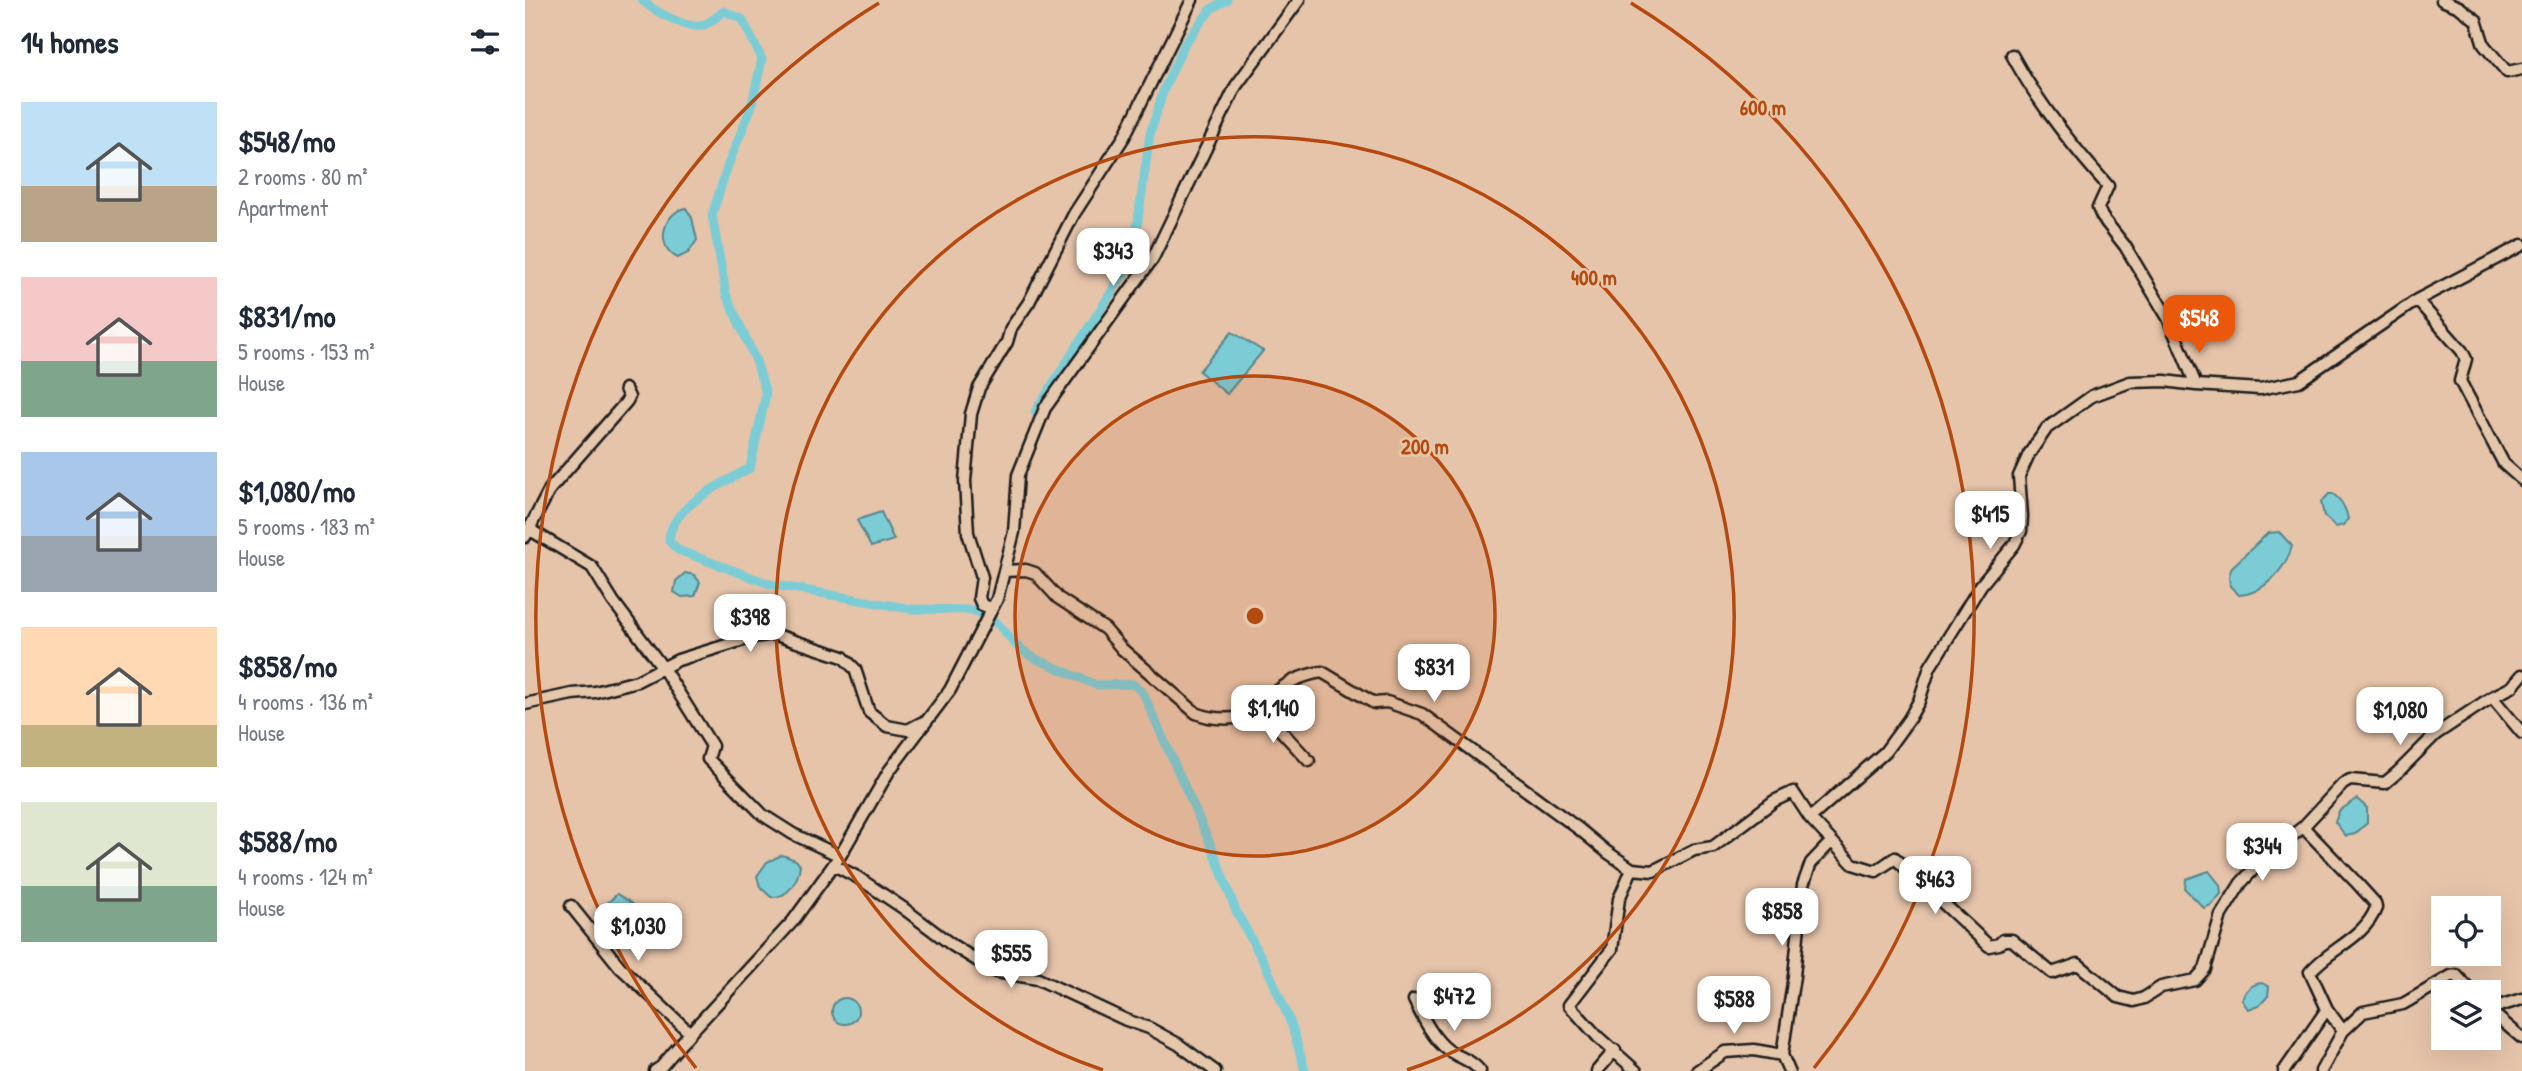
<!DOCTYPE html>
<html lang="en">
<head>
<meta charset="utf-8">
<style>
  body { margin:0; font-family:"Patrick Hand",sans-serif; background:#f6f6f7; color:#1f2937; height:100vh; display:flex; flex-direction:column; font-size:26px; white-space:nowrap }
  * { box-sizing:border-box; margin:0 }
  p { font-size:23px; color:#747a83 }
  .icon { flex:none; width:38px; height:38px; fill:none; stroke:currentColor; stroke-width:2; stroke-linecap:round; stroke-linejoin:round }
  .map { position:relative; flex:1; overflow:hidden }
  .panel { display:flex; flex-direction:column; background:#fff; width:525px }
  .panel>* { flex:none }
  .buttons { position:absolute; left:1906px; top:896px; display:grid; gap:14px }
  .buttons a { display:grid; place-items:center; width:70px; height:70px; border-radius:0px; background:#fff; box-shadow:0 7px 28px #0002; font-size:35px }
  .price { position:absolute; translate:-50% -60px; padding:0 16px; border-radius:14px; background:#fff; color:#222; font-size:23px; line-height:46px; filter:drop-shadow(0 2px 4px #0008) }
  .price::after { content:''; position:absolute; left:50%; top:42px; width:21px; height:16px; margin-left:-10px; background:inherit; clip-path:polygon(0 0,100% 0,50% 100%) }
  .price.on { background:#ea580c; color:#fff }
  ul { padding:0; list-style:none }
  li { display:flex; align-items:center; gap:21px; height:175px; padding:0 21px }
  li span { display:grid; place-items:center; flex:none; width:196px; height:140px; border-radius:0px; color:#555 }
  li>.icon { margin-inline-start:auto }
  span .icon { width:84px; height:84px; fill:#fffc; stroke-width:1 }
  li b { font-size:30px }
  h2 { display:flex; justify-content:space-between; align-items:center; height:84px; padding:0 21px; font-size:30px }
  main { display:flex; flex:1; min-height:0 }
  .map>svg:first-child { display:block }
</style>
</head>
<body>
<main>
<section class="panel">
<h2>14 homes<svg class="icon" aria-label="filters" viewBox="0 0 24 24"><path d="M4 7h16M4 17h16"/><circle cx="9" cy="7" r="2"/><circle cx="15" cy="17" r="2"/></svg></h2>
<ul>
<li><span style="background:linear-gradient(#bfe0f5 60%,#b9a48a 0)"><svg class="icon" aria-label="home" viewBox="0 0 24 24"><path d="M3 11l9-7 9 7M6 9v11h12V9"/></svg></span><div><b>$548/mo</b><p>2 rooms · 80 m²</p><p>Apartment</p></div></li>
<li><span style="background:linear-gradient(#f6c9c9 60%,#7fa58c 0)"><svg class="icon" aria-label="home" viewBox="0 0 24 24"><path d="M3 11l9-7 9 7M6 9v11h12V9"/></svg></span><div><b>$831/mo</b><p>5 rooms · 153 m²</p><p>House</p></div></li>
<li><span style="background:linear-gradient(#a9c7e8 60%,#9aa5b1 0)"><svg class="icon" aria-label="home" viewBox="0 0 24 24"><path d="M3 11l9-7 9 7M6 9v11h12V9"/></svg></span><div><b>$1,080/mo</b><p>5 rooms · 183 m²</p><p>House</p></div></li>
<li><span style="background:linear-gradient(#ffd9b3 70%,#c2b280 0)"><svg class="icon" aria-label="home" viewBox="0 0 24 24"><path d="M3 11l9-7 9 7M6 9v11h12V9"/></svg></span><div><b>$858/mo</b><p>4 rooms · 136 m²</p><p>House</p></div></li>
<li><span style="background:linear-gradient(#dfe7d0 60%,#7fa58c 0)"><svg class="icon" aria-label="home" viewBox="0 0 24 24"><path d="M3 11l9-7 9 7M6 9v11h12V9"/></svg></span><div><b>$588/mo</b><p>4 rooms · 124 m²</p><p>House</p></div></li>
</ul>
</section>
<div class="map">
<svg width="1997" height="1071" viewBox="0 0 1997 1071">
  <rect width="100%" height="100%" fill="#e6c4aa"/>
  <filter id="ink" filterUnits="userSpaceOnUse"><feTurbulence type="fractalNoise" baseFrequency=".0143" numOctaves="2"/><feDisplacementMap in="SourceGraphic" scale="14" xChannelSelector="R" yChannelSelector="G"/><feConvolveMatrix kernelMatrix="1 2 1 2 8 2 1 2 1" color-interpolation-filters="sRGB"/></filter>
  <g filter="url(#ink)">
    <path fill="#7cccd6" stroke="#56868c" stroke-width="2" d="M161 208 167 218 172 240 163 253 153 258C129 247 138 212 161 208Z
      M707 332 738 351 702 394 674 371Z
      M1804 494H1808C1817 500 1821 508 1823 519L1818 525 1811 527 1799 516 1796 502Z
      M356 512 369 540 346 547 332 520Z
      M1754 532 1767 546C1761 569 1738 594 1714 595L1705 586 1704 576 1707 567 1743 533Z
      M160 573 169 575 175 582 170 596 157 597 149 592 151 581Z
      M1832 799 1842 808V823L1830 834 1821 836 1810 822 1814 811Z
      M257 855 271 860 275 865C273 881 264 898 246 897L235 887 232 876 242 862Z
      M1684 871 1695 885 1696 894 1686 905 1679 908 1660 889 1661 879Z
      M92 894 108 904 88 930 70 915Z
      M1737 983 1744 987 1743 996 1734 1006 1723 1009 1717 1000C1720 990 1726 984 1737 983Z
      M307 1011a13 13 0 1 1 26 0a13 13 0 1 1-26 0Z"/>
    <g fill="none" stroke-linecap="round" stroke-linejoin="round">
      <path stroke="#7cccd6" stroke-width="9" d="M117 0C127 10 160 28 175 26 184 25 192 16 199 11L217 19 237 59 226 108 203 165 187 215 201 294 231 361 241 394 225 468C199 483 144 507 144 541L153 550 245 584 386 609 448 610 473 624 493 647 507 657 571 685 608 684 618 693 688 850 711 911 743 970 767 1026 780 1071
        M510 412 598 274 611 235 625 134 639 89 660 43 686 9 702 0"/>
      <g stroke="#1c1c1c" stroke-width="15">
        <path id="minor" d="M1917 0 1934 7 1951 20 1959 45 1982 72 1997 69
          M1487 55C1513 103 1546 145 1583 186L1573 208 1577 217 1600 246 1643 318 1671 385 1735 389 1774 381 1892 300 1997 245
          M1892 300 1937 351 1941 359 1935 381 1979 464 1997 480
          M6 525 7 531 67 567 88 601 138 668 187 746 183 759 238 815 268 834 315 856
          M0 537 25 489 102 401 104 397 100 389
          M479 571 501 570 510 573 533 598 580 629 597 649 671 713C686 720 716 721 731 712 737 708 742 701 747 696 761 682 778 675 797 672L849 703 862 702 897 714 1054 829 1082 852 1107 869 1094 899 1087 949 1044 1005 1073 1037 1111 1071
          M466 608 457 605 454 598 457 577 443 533 440 481 446 414 454 388 482 342 486 328 504 302 549 214 599 137 667 0
          M1967 697 1997 733
          M0 704 47 694 70 692 112 681 153 660 228 637 248 634 318 657 330 669 344 712 362 726 383 730 396 723
          M735 708 784 761
          M1285 818 1360 752 1384 719 1394 701 1405 667 1456 585 1489 545 1496 531 1497 516 1494 476 1504 454 1522 428 1567 396 1605 382 1640 381 1671 385
          M309 865 332 877 378 908 427 945 471 972 513 979 601 1020 624 1028 653 1044 690 1071
          M1107 869 1128 871 1169 850 1188 847 1249 801 1268 792 1285 818 1328 864 1351 871 1370 858 1464 946 1474 944 1478 940H1487L1527 973 1553 964 1593 997 1609 1001 1619 998 1636 987 1670 980 1680 969 1696 915 1716 883 1739 858 1778 827 1818 784 1825 780 1860 783 1873 772 1911 734 1967 697 1987 687 1997 675
          M46 906 95 967 165 1033
          M889 1000C897 1016 908 1039 923 1050 934 1058 947 1060 955 1071
          M1964 1006 1971 1007 1997 999
          M1802 1009 1818 1031 1838 1012 1878 1004 1926 976 1931 975 1947 992
          M1964 1010 1997 1038
          M130 1071 136 1067 165 1033 268 921 315 856 364 771 425 690 472 599 489 532 493 475 520 408 628 258 711 86 774 0
          M1072 1071 1090 1050
          M1172 1071 1200 1052 1229 1050 1257 1055
          M1264 1071 1257 1055 1269 976 1278 885 1286 863 1306 842
          M1759 1071 1802 1009 1785 972C1805 948 1839 939 1851 908L1850 903 1831 882 1778 827
          M1796 1071 1818 1031"/>
      </g>
      <use href="#minor" stroke="#e5c8ac" stroke-width="10"/>
    </g>
  </g>
  <circle cx="730" cy="616" r="240" fill="#b54a10" fill-opacity=".12"/>
  <g fill="none" stroke="#b54a10" stroke-width="3.5">
    <circle cx="730" cy="616" r="240"/>
    <path d="M578 1070A479 479 0 1 1 882 1070"/>
    <path d="M171 1068A719 719 0 0 1 354 3M1106 3A719 719 0 0 1 1289 1068"/>
  </g>
  <circle cx="730" cy="616" r="10" fill="#b54a10" stroke="#e5c8ac" stroke-width="3.5"/>
  <g font-size="21" text-anchor="middle" font-weight="bold" fill="#b54a10" stroke="#e5c8ac" stroke-width="5" stroke-linejoin="round" paint-order="stroke">
    <text x="1238" y="115">600 m</text>
    <text x="1069" y="285">400 m</text>
    <text x="900" y="454">200 m</text>
  </g>
</svg>
<div class="buttons">
<a><svg class="icon" aria-label="locate" viewBox="0 0 24 24"><circle cx="12" cy="12" r="6"/><path d="M12 2v4M12 18v4M2 12h4M18 12h4"/></svg></a>
<a><svg class="icon" aria-label="layers" viewBox="0 0 24 24"><path d="M12 4l9 5-9 5-9-5zM3 14l9 5 9-5"/></svg></a>
</div>
<b class="price" style="left:588px;top:288px">$343</b>
<b class="price on" style="left:1674px;top:355px">$548</b>
<b class="price" style="left:1465px;top:551px">$415</b>
<b class="price" style="left:225px;top:654px">$398</b>
<b class="price" style="left:909px;top:704px">$831</b>
<b class="price" style="left:748px;top:745px">$1,140</b>
<b class="price" style="left:1875px;top:747px">$1,080</b>
<b class="price" style="left:1737px;top:883px">$344</b>
<b class="price" style="left:1410px;top:916px">$463</b>
<b class="price" style="left:1257px;top:948px">$858</b>
<b class="price" style="left:113px;top:963px">$1,030</b>
<b class="price" style="left:486px;top:990px">$555</b>
<b class="price" style="left:929px;top:1033px">$472</b>
<b class="price" style="left:1209px;top:1036px">$588</b>
</div>
</main>
</body>
</html>
